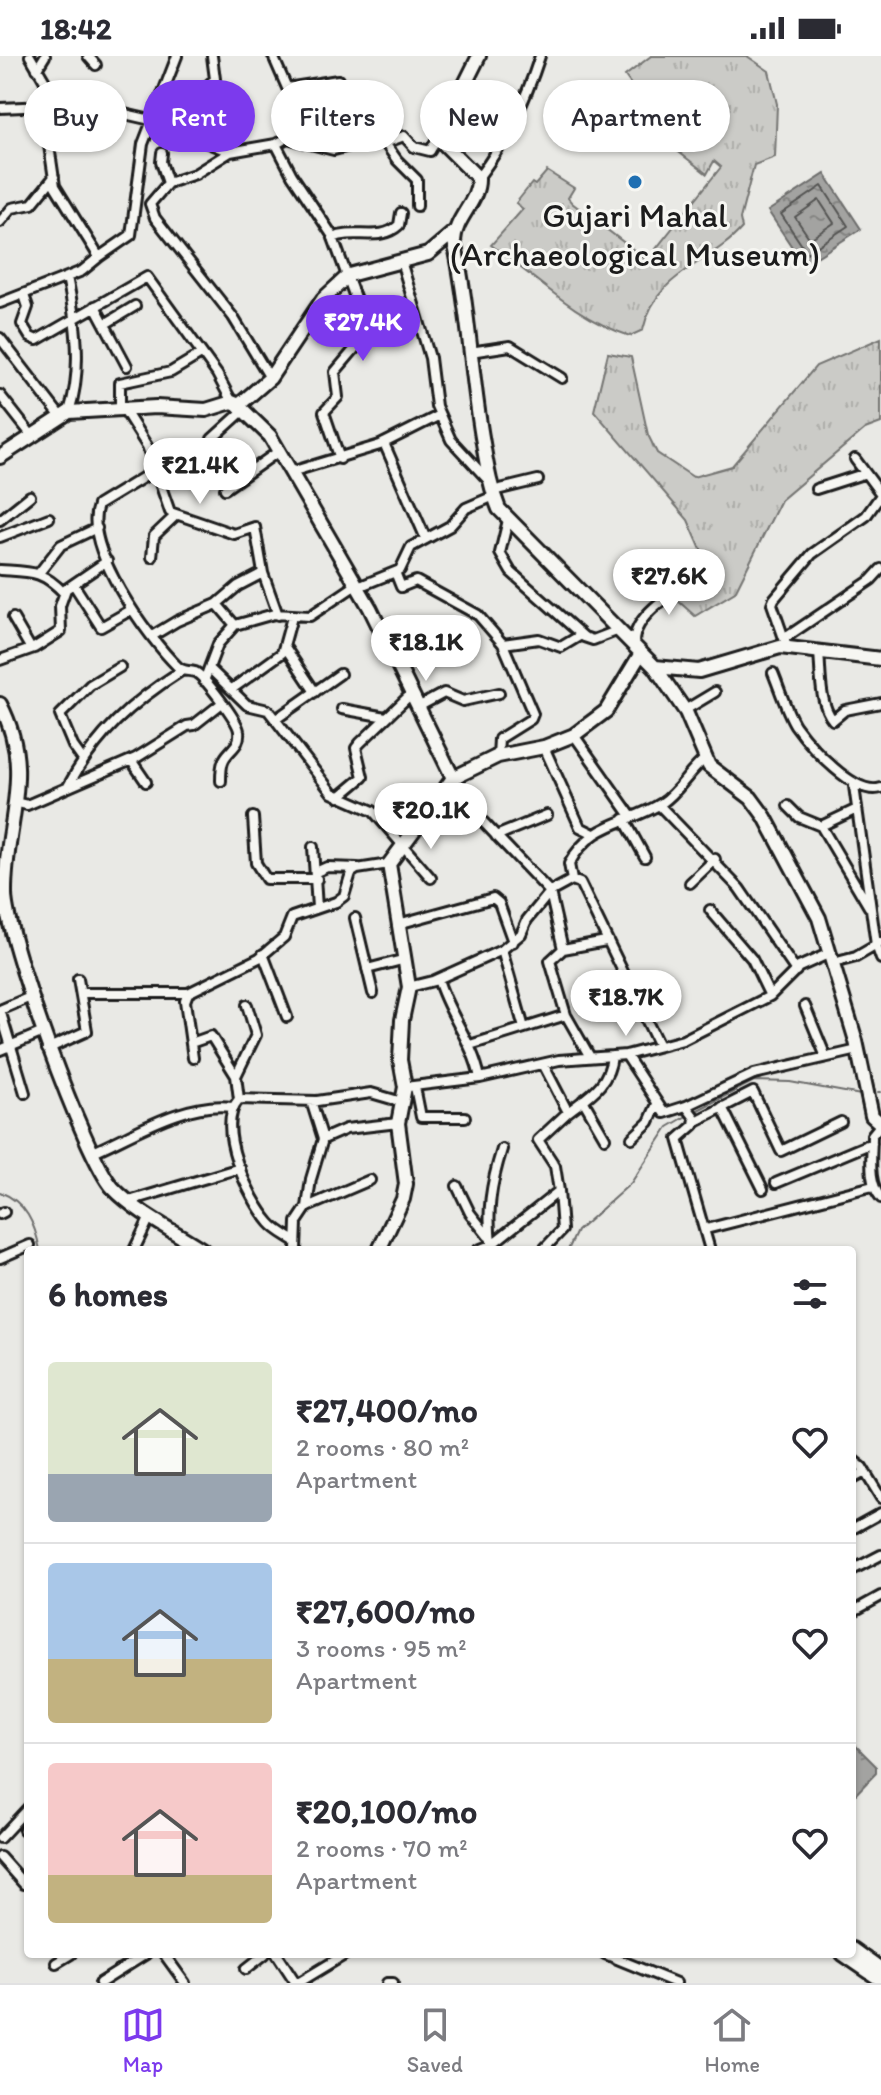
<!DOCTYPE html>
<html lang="en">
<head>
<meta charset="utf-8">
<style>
  body { margin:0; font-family:Itim,sans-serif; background:#f7f7f7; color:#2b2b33; height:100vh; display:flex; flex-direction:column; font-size:30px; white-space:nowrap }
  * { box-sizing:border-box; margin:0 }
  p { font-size:26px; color:#7c7c81 }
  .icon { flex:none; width:44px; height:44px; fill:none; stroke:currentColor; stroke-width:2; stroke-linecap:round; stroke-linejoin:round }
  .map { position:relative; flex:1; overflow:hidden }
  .drawer { position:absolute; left:24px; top:1190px; width:832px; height:712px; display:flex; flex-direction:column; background:#fff; border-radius:8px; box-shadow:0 2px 6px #0004 }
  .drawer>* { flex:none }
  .hud { position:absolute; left:24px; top:24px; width:834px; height:72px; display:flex; gap:16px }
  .price { position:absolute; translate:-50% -68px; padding:0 18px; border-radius:28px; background:#fff; color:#222; font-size:26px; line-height:52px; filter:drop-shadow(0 2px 4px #0008) }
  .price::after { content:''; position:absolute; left:50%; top:48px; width:24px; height:18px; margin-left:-12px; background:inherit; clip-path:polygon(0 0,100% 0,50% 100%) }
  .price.on { background:#7c3aed; color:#fff }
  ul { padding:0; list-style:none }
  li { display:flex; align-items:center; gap:24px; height:200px; padding:0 24px }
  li+li { border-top:2px solid #e1e1e2 }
  li span { display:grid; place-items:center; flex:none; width:224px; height:160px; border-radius:8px; color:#555 }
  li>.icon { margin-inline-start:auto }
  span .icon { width:96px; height:96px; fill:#fffc; stroke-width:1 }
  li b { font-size:34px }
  h2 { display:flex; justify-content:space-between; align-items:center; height:96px; padding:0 24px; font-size:34px }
  .pill { padding:0 28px; border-radius:36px; background:#fff; box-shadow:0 2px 6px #0004; font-size:28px; line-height:72px }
  .pill.on { background:#7c3aed; color:#fff }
  .status { display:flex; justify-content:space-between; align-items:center; height:56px; padding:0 40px; background:#fff; direction:ltr }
  .status svg { height:22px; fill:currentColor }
  .dock { display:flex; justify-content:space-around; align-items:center; height:112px; border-top:2px solid #e1e1e2; background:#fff; font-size:22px; color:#7c7c81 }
  .dock a { display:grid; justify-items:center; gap:4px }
  .dock .on { color:#7c3aed }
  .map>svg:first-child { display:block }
</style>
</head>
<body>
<div class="status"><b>18:42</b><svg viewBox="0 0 49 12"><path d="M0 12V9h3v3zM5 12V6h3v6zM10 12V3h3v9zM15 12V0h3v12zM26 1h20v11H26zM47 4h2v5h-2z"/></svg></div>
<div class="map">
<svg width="881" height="1927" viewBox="0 0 881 1927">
  <defs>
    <pattern id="grass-tufts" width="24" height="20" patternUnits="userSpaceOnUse" patternTransform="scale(2)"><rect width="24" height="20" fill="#cbcbc7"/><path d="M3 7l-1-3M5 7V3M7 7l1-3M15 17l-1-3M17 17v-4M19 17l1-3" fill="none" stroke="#aeaeaa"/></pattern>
    <pattern id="water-ripples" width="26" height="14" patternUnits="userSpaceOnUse" patternTransform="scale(2)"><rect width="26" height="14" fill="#a3a3a1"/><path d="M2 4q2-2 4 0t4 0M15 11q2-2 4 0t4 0" fill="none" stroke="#848482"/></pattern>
  </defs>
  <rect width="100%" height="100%" fill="#e9e9e5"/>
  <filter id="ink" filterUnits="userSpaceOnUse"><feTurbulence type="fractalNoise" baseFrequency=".0125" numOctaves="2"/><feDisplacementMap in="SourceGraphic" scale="16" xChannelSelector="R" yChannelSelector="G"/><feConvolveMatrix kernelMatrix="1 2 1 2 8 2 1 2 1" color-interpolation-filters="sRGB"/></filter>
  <g filter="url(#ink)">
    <path fill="url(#grass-tufts)" stroke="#747472" stroke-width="2" d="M651 0H747L769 15 777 48 775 101 754 109 740 163 742 172C710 209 656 215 643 274L630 280C575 262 537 222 491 189L523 153 516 147 532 127 535 129 547 115 574 132 568 142 572 147 647 204 721 111 714 105 707 118 622 52 632 30 625 20Z
      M881 282V367L865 373 781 444 735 536 695 560 667 535 703 498 688 464 594 355 608 297 631 301 648 379 657 397 693 421 732 410 816 310Z"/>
    <path fill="url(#water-ripples)" stroke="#6d6d6c" stroke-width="2" d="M825 118 861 173 804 209 768 155Z
      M852 1686 876 1710V1717L852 1742Z"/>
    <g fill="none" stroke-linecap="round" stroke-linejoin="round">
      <path stroke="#525251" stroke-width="2" d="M822 130 848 170 807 197 781 158Z
        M819 144 834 167 810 183 795 161Z"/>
      <path stroke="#6d6d6c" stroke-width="2" d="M878 1036H881
        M696 1055 754 1025 790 1026 861 1039
        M0 1136C26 1146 35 1168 40 1194
        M568 1194 577 1175 631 1127 668 1071 690 1058"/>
      <g stroke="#1c1c1c" stroke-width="14">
        <path id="street" d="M30 0 57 46
          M88 0 96 9
          M212 0 215 23 206 31 204 40 217 88
          M273 0 287 32 338 24 361 87 334 94 287 82 276 88
          M37 13 45 0
          M47 50V76L55 130 99 201 82 215 67 221C76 265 83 313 69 356
          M0 52 47 50 68 45 151 64 230 96 276 88 292 119 332 179 368 277 335 316 338 341 324 356 340 403
          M361 87H385L404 80 414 91 430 95 440 78
          M385 87 397 104 417 124V150
          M162 97 161 106 168 127 150 148 155 162 233 261 270 322
          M478 122C507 84 525 46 540 0
          M168 127 195 118 230 96
          M0 166 12 152 32 148 54 121
          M333 182C355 172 380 187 399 169L401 157
          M99 201 131 179 143 88 177 0
          M401 205 430 302 436 350 451 384 488 424
          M24 239 28 251 22 268 30 281 37 284 147 221 217 318 232 346
          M0 247 67 221
          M95 250 127 310
          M105 268 135 250
          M0 282 61 361
          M470 296 510 290 562 322
          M0 339 33 381
          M120 355V327L171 316 201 298
          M125 355 147 390 170 456 234 478 255 471 263 517
          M212 383 244 354
          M384 387 426 483
          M855 403 881 438
          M154 415 98 449C82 491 148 582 178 611 183 616 188 614 195 616 204 620 238 665 239 675 241 691 227 694 223 706 221 711 221 719 221 725
          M291 416 380 389 440 359
          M225 433 279 395
          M816 433 863 418
          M492 435 538 424
          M0 464 30 440
          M508 464 500 497 511 516 584 581 593 584 619 574
          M0 481 49 462
          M152 501 154 480 175 460
          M0 514C31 516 42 514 64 537
          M395 516 401 531 416 525 478 559 503 588 533 658 531 663 499 683 498 700
          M39 517 61 489 97 472
          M74 529 101 571 131 554
          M358 531 400 514 411 491 450 470 466 452 494 440
          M217 548 238 530 263 517 278 559
          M13 562 31 593
          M152 580 177 565 217 548 235 569
          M785 582 871 524 881 513
          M503 588 539 583 561 591 581 579
          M634 588C633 561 669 538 692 526
          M285 591 315 636
          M787 591 772 548 774 543 812 498 866 460 881 439
          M819 596C821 616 819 648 833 664L845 654 881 647
          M0 604 34 592 61 575 60 550 66 533 107 505
          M209 612 247 649 268 654 332 737 373 755 431 822
          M773 617C780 634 786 654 795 669 810 690 855 741 881 732
          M204 625 218 588 235 569 274 558 310 560 356 529
          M232 633 282 597 292 561
          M418 651 444 637 463 645 499 637
          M342 653 386 661
          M685 654 715 636
          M276 663 340 618
          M574 679 631 760
          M544 691 580 771 594 778
          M83 704 73 690 60 659 90 629 120 611
          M131 704 146 726
          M448 729 550 836 572 824 580 827 659 990
          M854 730 876 889 881 903
          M67 732C95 679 132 646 181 615
          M339 741 363 721 356 692 360 687 411 638
          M14 746 27 749 136 702 187 670 194 669 222 647
          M659 749 739 832 796 915
          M788 750 799 761 821 770 857 753
          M253 761 256 807 266 823H317
          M624 763 645 801
          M821 770 869 851
          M496 780 547 759
          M313 791 317 852
          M316 816 327 811 358 812
          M572 824 569 808C592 765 627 769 662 747 679 736 689 715 706 702
          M690 827 715 803
          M550 836 563 893
          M710 854 752 903 770 940
          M355 862 373 937
          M398 868 493 842 499 847 513 886
          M502 894 524 972
          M263 898 287 961
          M833 907 856 901 880 887
          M367 913 406 903
          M438 923C448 958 473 986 480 1022
          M409 931 433 925 502 894 521 878 527 864 550 836
          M81 937H188
          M247 949 256 979 236 1020 239 1043 317 1045 371 1037 402 1046
          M805 950 826 1001
          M0 954 25 1037
          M0 954 28 942
          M191 987 211 980 236 1020
          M470 989 566 959
          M47 993 87 975 78 923
          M0 994 41 977
          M626 999 664 1057 686 1050 695 1062 694 1069 678 1083 710 1194
          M590 1001 566 959 550 905 563 893 606 885
          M193 1002 185 945 188 937 259 902 284 881 292 861 336 846 344 840 351 817 357 813 389 808
          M543 1008 568 1056C590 1039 609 1029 612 1000
          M405 1031 480 1022 559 1004 626 999 683 984 770 940 799 911 830 897
          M415 1031 421 1061H465
          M239 1043C214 1071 249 1143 270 1167 277 1175 286 1179 295 1185
          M583 1044 605 1082
          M686 1050 754 1018 858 994
          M722 1051 763 1133
          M696 1065 753 1036 781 1095 841 1066
          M881 1068 872 1079C872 1100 867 1126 881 1142
          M632 1082 649 1066 657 1048
          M323 1083 346 1073 398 1067
          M91 1097C133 1079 184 1045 232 1051
          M776 1127 872 1087
          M457 1130 470 1157 488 1180
          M559 1135 555 1110 538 1084 568 1056
          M129 1145 240 1112
          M307 1151 370 1124
          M0 1158 4 1156
          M706 1173 873 1130
          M492 1193C486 1157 491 1128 502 1093
          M134 1194 149 1163
          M296 1194 297 1166 307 1151 311 1123 323 1083 311 1045
          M478 1194 491 1189 559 1135 562 1174 543 1194
          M0 1202 30 1189
          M852 1403 862 1411 881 1442
          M852 1423 865 1416
          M852 1473 881 1457
          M852 1514 881 1499
          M852 1556 881 1540
          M24 1774 28 1777
          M0 1782 28 1752
          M0 1801 24 1828 28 1825
          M164 1898 185 1927
          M277 1898 296 1927
          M605 1898 676 1927
          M56 1907 71 1898
          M246 1913 265 1898
          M100 1927 146 1898
          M298 1927 346 1898
          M387 1927H393"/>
      </g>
      <g stroke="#1c1c1c" stroke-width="18">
        <path id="secondary" d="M479 0 440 78 443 87 478 122C479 146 455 161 454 185 469 252 471 320 483 387 487 410 490 431 499 453L655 611 699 615 780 591 881 603
          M239 349 270 322 323 243 349 219 428 198 454 176
          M0 401 69 356 156 351 206 354 232 346 237 348 270 380 370 552 453 722 389 808 409 931 402 964 400 1004 405 1031 398 1067 406 1128 403 1143 379 1194
          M655 611 686 656 709 710 751 742 765 761 819 862 856 985 872 1060 881 1068
          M0 648C36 716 4 769 5 838 5 880 85 1102 113 1132 137 1157 174 1175 203 1194
          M453 722 498 700 544 691 574 679 606 655 641 597
          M852 1893 881 1914
          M843 1898 881 1924"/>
      </g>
      <use href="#street" stroke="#f6f6f2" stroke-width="8"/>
      <use href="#secondary" stroke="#f6f6f2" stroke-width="12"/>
    </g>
  </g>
  <circle fill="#1f6fb2" stroke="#f6f6f2" stroke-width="3" cx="635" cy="126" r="8"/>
  <g text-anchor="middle" stroke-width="6" stroke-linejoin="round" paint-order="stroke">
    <g font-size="34" fill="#1c1c1c" stroke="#f6f6f2">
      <text x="635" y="171">Gujari Mahal<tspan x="635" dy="39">(Archaeological Museum)</tspan></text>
    </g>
  </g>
</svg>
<b class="price on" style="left:363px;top:307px">₹27.4K</b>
<b class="price" style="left:200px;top:450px">₹21.4K</b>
<b class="price" style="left:669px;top:561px">₹27.6K</b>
<b class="price" style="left:426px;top:627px">₹18.1K</b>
<b class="price" style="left:431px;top:795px">₹20.1K</b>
<b class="price" style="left:626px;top:982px">₹18.7K</b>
<div class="hud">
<a class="pill">Buy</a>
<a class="pill on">Rent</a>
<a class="pill">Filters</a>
<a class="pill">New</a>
<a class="pill">Apartment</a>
</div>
<section class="drawer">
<h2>6 homes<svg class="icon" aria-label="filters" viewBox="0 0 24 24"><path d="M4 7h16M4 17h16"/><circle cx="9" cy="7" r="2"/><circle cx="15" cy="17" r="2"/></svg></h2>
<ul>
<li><span style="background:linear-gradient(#dfe7d0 70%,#9aa5b1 0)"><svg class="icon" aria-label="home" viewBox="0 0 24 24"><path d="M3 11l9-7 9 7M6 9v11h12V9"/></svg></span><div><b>₹27,400/mo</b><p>2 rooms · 80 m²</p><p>Apartment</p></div><svg class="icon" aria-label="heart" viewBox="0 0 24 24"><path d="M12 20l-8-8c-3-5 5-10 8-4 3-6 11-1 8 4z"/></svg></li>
<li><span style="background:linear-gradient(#a9c7e8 60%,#c2b280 0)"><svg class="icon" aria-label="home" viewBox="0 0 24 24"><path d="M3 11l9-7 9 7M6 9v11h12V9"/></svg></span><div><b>₹27,600/mo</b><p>3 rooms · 95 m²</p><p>Apartment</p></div><svg class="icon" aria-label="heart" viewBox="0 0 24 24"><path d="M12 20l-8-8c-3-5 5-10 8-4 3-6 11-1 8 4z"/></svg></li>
<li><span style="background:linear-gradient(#f6c9c9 70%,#c2b280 0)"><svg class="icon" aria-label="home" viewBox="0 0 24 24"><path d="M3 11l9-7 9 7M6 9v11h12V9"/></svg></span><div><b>₹20,100/mo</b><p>2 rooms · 70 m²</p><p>Apartment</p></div><svg class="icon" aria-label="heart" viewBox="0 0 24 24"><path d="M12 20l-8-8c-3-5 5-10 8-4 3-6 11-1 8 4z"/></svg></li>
</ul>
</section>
</div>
<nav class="dock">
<a class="on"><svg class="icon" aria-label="map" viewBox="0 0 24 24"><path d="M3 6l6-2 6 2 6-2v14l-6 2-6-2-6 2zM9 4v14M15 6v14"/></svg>Map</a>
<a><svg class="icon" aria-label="saved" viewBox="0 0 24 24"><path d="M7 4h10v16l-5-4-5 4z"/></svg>Saved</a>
<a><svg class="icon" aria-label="home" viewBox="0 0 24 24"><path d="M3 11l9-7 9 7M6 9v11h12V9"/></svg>Home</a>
</nav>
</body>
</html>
